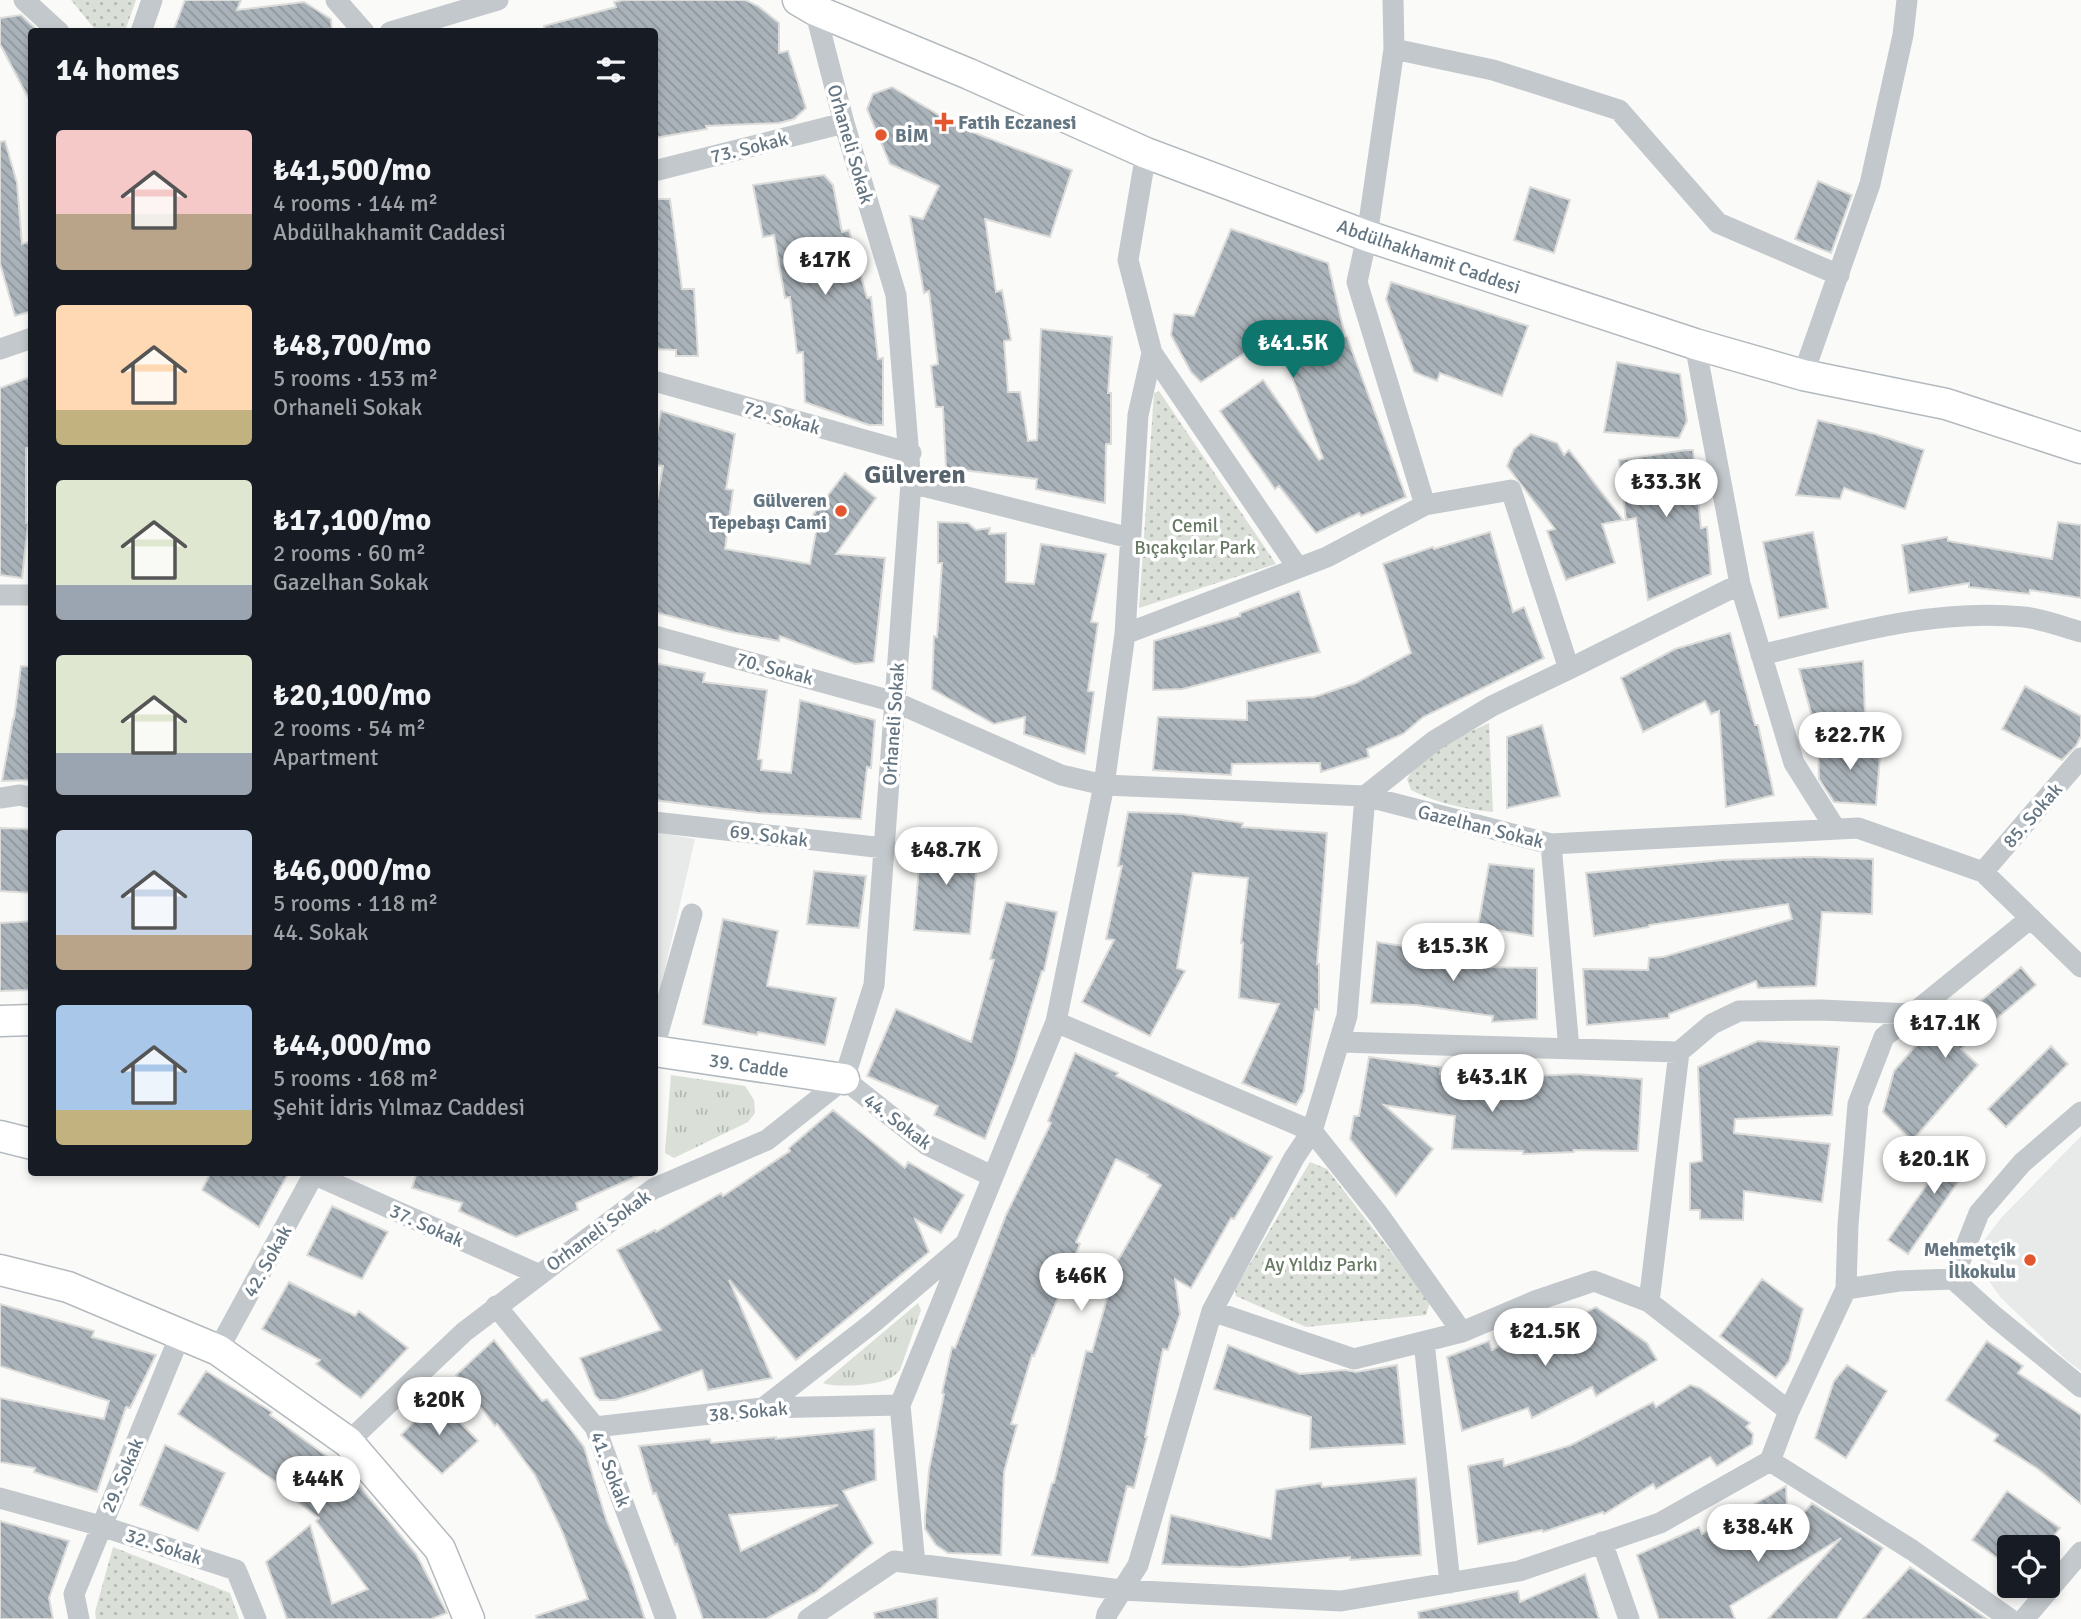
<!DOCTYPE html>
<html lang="en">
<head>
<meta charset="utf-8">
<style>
  body { margin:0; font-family:Signika,sans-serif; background:#242831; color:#f1f3f6; height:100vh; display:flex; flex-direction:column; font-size:26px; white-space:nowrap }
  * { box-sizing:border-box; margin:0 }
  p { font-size:23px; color:#9ea1a6 }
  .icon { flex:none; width:38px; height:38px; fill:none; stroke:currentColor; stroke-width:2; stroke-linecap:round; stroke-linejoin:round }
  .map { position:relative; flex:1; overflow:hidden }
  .sheet { position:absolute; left:28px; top:28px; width:630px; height:1148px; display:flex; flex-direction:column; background:#171b24; border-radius:7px; box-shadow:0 4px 10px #0003 }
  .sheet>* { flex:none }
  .tools { position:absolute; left:1997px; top:1535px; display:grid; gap:14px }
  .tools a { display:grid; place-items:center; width:63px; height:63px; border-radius:7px; background:#171b24; box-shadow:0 4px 10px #0003; font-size:35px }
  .price { position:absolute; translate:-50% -60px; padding:0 16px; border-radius:24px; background:#fff; color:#222; font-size:23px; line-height:46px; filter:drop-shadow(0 2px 4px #0008) }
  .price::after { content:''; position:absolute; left:50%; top:42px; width:21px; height:16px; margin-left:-10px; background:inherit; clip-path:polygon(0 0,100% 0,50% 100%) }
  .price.on { background:#0f766e; color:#fff }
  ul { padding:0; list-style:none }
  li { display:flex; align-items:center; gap:21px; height:175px; padding:0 28px }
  li span { display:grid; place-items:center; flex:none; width:196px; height:140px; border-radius:7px; color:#555 }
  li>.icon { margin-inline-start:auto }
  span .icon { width:84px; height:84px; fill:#fffc; stroke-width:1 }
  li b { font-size:30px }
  h2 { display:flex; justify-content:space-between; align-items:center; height:84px; padding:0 28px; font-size:30px }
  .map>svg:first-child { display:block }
</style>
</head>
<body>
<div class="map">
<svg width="2081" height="1619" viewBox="0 0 2081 1619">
  <defs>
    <pattern id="grass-tufts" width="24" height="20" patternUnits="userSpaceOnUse" patternTransform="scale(1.75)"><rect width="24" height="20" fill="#dadfd7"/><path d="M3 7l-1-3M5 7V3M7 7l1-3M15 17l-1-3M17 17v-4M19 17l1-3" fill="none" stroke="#b4b9b4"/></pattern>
    <pattern id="park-dots" width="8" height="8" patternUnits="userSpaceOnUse" patternTransform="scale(1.75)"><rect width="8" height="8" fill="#dadfd7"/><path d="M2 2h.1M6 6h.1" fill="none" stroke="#b4b9b4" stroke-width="1.8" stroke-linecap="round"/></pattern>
    <pattern id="building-back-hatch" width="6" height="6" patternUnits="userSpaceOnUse" patternTransform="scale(1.75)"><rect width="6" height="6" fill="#aab3b9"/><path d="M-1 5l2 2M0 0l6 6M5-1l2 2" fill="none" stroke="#8e969c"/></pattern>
  </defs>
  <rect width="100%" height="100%" fill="#fafaf8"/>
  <path fill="#e8e9e9" d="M655 832 695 839 655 1012Z
    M2081 1136V1371L2066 1360 2001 1298 1981 1270 1977 1250 2001 1218Z"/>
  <path fill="url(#grass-tufts)" d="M671 1075 745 1086 754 1100 755 1113 748 1122 674 1158 665 1153Z
    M918 1303 921 1310 900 1370C896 1374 892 1378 886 1380 873 1385 836 1388 823 1383Z"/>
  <path fill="url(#park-dots)" d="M71 0H136L125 31 97 32Z
    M1159 391 1276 564 1139 608 1154 393Z
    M1489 723 1493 812C1465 809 1436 803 1411 790L1407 779C1425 749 1459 737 1489 723Z
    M1310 1162 1327 1169 1430 1302 1426 1315 1306 1327 1236 1296 1235 1289Z
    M113 1547 230 1593 239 1619H96L95 1612Z"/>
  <path fill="url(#building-back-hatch)" stroke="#dcdcda" stroke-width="2" fill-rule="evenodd" d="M185 0H241L237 10 304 2 331 19 332 32H173Z
    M624 0H745L758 6 779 23V53L788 51 806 108 794 119 779 123 706 126 707 129 654 138V32H545L544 26 616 7 614 2Z
    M21 15 39 32H32V105L0 44V18Z
    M892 87 959 127 1072 170 1050 237 985 219 996 292 1002 290 1011 340 1004 341 1008 392H1020L1028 441 1037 440 1041 329 1112 337 1108 393H1111V444H1106L1105 503 1036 489 1037 479 946 468 943 407H936L931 366 938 364 929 291 924 293 910 216 923 219 939 186 890 164 867 109 873 94Z
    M5 141 17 183 22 244 32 241V311L15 316 0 263V142Z
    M824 175 833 185 842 232 849 230 867 298 871 297 878 359 883 358V425H869L805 402 803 352 797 353 790 297 785 298 774 235 763 237 753 185Z
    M1818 181 1852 195 1831 253 1795 239Z
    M1530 187 1570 200 1554 253 1514 240Z
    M654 199H670L682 289H694L698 356H676V350L654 349Z
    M1231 229 1328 263 1345 336 1347 337 1406 497 1361 516 1359 513 1316 533 1279 486 1275 489 1220 411 1263 380 1319 460 1323 458 1275 333 1201 382 1191 372 1171 335 1174 314 1194 316Z
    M1391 282 1528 326 1502 396 1440 373 1437 381 1414 372 1386 299Z
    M1617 362 1680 374 1687 421 1679 438 1604 432Z
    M30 377V447L26 448V523H28L22 578 0 575V388Z
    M661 411 735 434 726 489 733 490 725 549 810 564 816 532 806 524 845 473 876 498 836 554 885 558 874 662 855 664 780 636 779 641 731 632 654 612V518L663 466 654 465V451Z
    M1818 420 1875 434 1924 450 1905 509 1844 488 1840 499 1796 495Z
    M1531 434 1557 443 1564 455 1569 450 1623 520 1602 524 1615 563 1566 580 1547 531 1555 529 1507 466 1514 449Z
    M1685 450H1693L1701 528 1707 527 1711 574 1648 600 1636 518 1626 520 1619 460Z
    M938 522 968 523 976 530 990 528 989 534 1006 533V582L1034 584 1041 544 1106 554 1091 622 1098 623 1088 691 1094 692 1085 754 1024 734 1025 717 994 724 932 689 934 636 937 637 942 563H938Z
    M2058 522 2081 525V598L2030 590 2029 594 1969 587V583L1909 593 1902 545 1947 537 1948 541 2052 559Z
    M1490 532 1513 612 1524 607 1544 658 1423 717 1403 734 1367 749 1369 757 1321 772 1320 763 1232 764 1231 775 1153 770 1158 717 1247 720V701L1314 697 1356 683 1411 653 1383 564 1433 547 1434 549Z
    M1813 532 1828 608 1779 618 1763 542Z
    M1299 591 1320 652 1183 689 1153 690 1154 641 1240 616V613Z
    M1730 633 1755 725H1758L1774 795 1726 807 1719 711 1711 714 1705 701 1643 732 1621 678 1675 649Z
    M1863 661 1865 716 1814 724 1799 669Z
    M654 663 705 673 703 682 767 690 758 759 762 760 761 770 791 773 800 700 875 720 871 768 867 767 861 819 758 813 654 800Z
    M21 666 32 667V780L2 781 13 719H14Z
    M2025 686 2081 716V736L2076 746 2062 760 2002 729Z
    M1542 725 1560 796 1507 808V737Z
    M1818 744 1881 745 1876 805 1834 802 1819 779Z
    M1128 812 1181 814 1243 823 1242 827 1327 833 1317 964H1319V1010L1315 1009 1304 1091 1296 1105 1242 1083 1279 1004 1239 998 1243 943H1241L1248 878 1193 873 1177 968 1185 971 1150 1036 1082 1002 1114 940 1106 939 1122 866H1118Z
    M0 828 32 829V893L0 891Z
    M921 840 979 845 970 934 914 930Z
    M1811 857 1873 859 1872 914 1822 912 1816 986 1758 988 1756 981 1669 1014V1018L1587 1025 1583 969 1648 970 1649 958 1663 957 1792 919 1788 904 1649 925V927L1594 936 1586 873 1722 860Z
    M1489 864 1534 869 1533 936 1478 927Z
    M814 871 866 876 859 928 807 924Z
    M1006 902 1057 912 1044 971H1042L1015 1061 985 1139 934 1115 938 1106 867 1076 896 1009 971 1042 994 960 990 959Z
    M723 919 778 931 767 986 836 998 825 1045 758 1032 757 1035 703 1024Z
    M32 921 30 990 0 991V923Z
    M1377 942 1482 958 1481 967 1537 968V1019L1492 1022 1493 1016 1416 1005 1371 1003Z
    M2021 967 2036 985 1961 1049 1978 1065 1912 1141 1883 1112 1894 1071 1935 1023 1944 1032Z
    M1758 1041 1839 1047 1832 1115 1735 1119 1734 1133 1830 1144 1822 1202 1744 1191 1743 1220 1700 1219V1210H1690V1163L1702 1161 1698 1067Z
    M2051 1046 2068 1064 2006 1127 1988 1109Z
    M1075 1053 1118 1073 1116 1076 1272 1157 1234 1219 1231 1218 1191 1288 1175 1279 1180 1314 1168 1350 1163 1349 1145 1437H1147L1134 1488 1127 1486 1108 1563 1032 1555 1052 1483H1054L1086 1351 1092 1352 1117 1262 1161 1185 1147 1177 1148 1175 1116 1159 1076 1242 1080 1244 1034 1356 1032 1355 1011 1424 1017 1425 1004 1472 1001 1555 948 1553 936 1545 925 1529V1517L929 1470 944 1394 942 1393 952 1347 955 1348 1006 1215 1051 1123 1048 1121Z
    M1369 1057 1441 1067 1440 1074 1513 1073V1077L1576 1074 1642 1079 1638 1151 1574 1150V1152L1523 1154V1151L1452 1149 1455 1116 1384 1105 1433 1149 1396 1196 1350 1139 1354 1116H1359Z
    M833 1110 905 1168 908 1162 964 1195 941 1233 915 1219 929 1252 796 1360 729 1280 772 1378 708 1390 702 1370 645 1391 615 1400H600L595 1395 580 1358 661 1330 617 1250 655 1230 656 1232 721 1193 723 1196 790 1151 789 1148Z
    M1960 1138 1980 1150 1908 1254 1888 1240Z
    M211 1172H289L259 1227 202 1190Z
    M417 1172H646L576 1203 578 1210 516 1237 459 1211 462 1203 412 1188Z
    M332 1206 388 1232 362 1279 307 1255Z
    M1762 1279 1803 1309 1789 1361 1776 1378 1720 1336Z
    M289 1282 355 1316 359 1311 408 1348 361 1398 316 1364 320 1360 262 1329Z
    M0 1304 94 1331 92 1337 156 1355 130 1408 126 1407 97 1492 34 1472 35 1468 0 1462V1398L104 1419 109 1401 0 1366Z
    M1596 1307 1647 1343 1657 1360 1596 1396 1592 1387 1532 1418 1528 1408 1462 1431 1447 1357 1489 1341 1492 1350 1547 1322 1551 1332Z
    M494 1340 542 1401 547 1399 584 1447 606 1519 629 1572 645 1619H537L536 1616 588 1599 562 1531 535 1475 497 1424 495 1426 456 1375Z
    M1987 1341 2023 1366 2018 1373 2081 1415V1504L2038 1469 1994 1441 1998 1435 1946 1400Z
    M1228 1345 1300 1374 1345 1370 1356 1372 1397 1365 1405 1444 1310 1449 1311 1417 1214 1389Z
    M1847 1365 1887 1391 1846 1458 1815 1438 1834 1381Z
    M206 1371 272 1412 270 1415 347 1471 416 1554 447 1613 431 1619H287L266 1562 310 1525 332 1604 368 1589 316 1521 319 1518 280 1489 282 1486 178 1414Z
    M1690 1385 1700 1388 1750 1423 1746 1427 1753 1434 1752 1444 1717 1466 1710 1457 1656 1489 1653 1484 1604 1514 1603 1512 1543 1532 1542 1530 1478 1544 1468 1466 1503 1459 1504 1466 1571 1445 1653 1402 1656 1407Z
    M437 1398 478 1441 442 1474 401 1435Z
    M874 1429 876 1480 843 1491 873 1543 816 1592 766 1619H703L677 1544 675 1545 656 1493 653 1494 639 1446 710 1439 711 1443 776 1437V1439ZM838 1505 741 1551 729 1515Z
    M165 1445 225 1473 198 1531 140 1505Z
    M1416 1478 1421 1555 1350 1560V1557L1241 1567 1162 1564 1171 1515 1271 1539 1276 1490 1321 1483 1322 1487Z
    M1786 1486 1788 1531 1812 1503 1883 1548 1837 1619H1768L1841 1538 1730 1606 1735 1619H1659L1637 1555 1699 1527 1702 1534Z
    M2007 1491 2060 1528 2045 1547H2009V1566L1972 1540Z
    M0 1521 69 1541 49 1598 53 1619H0Z
    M1910 1567 1964 1603 1987 1619H1863Z
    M1585 1574 1599 1619H1419L1418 1612 1518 1591 1520 1602Z
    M937 1598 938 1619H875L874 1613Z"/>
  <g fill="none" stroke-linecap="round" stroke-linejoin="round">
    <g stroke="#b3babf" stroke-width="33">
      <path id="secondary" d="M798 0 815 10 969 74 1146 153 1367 236 1695 344 1803 375 1946 404 2081 448
        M0 1021 32 1020
        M654 1051 844 1079
        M0 1136 32 1144
        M0 1270 68 1287 218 1350 348 1442 440 1549 469 1619"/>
    </g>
    <path stroke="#c3c8cc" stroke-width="21" d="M24 0 59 32
      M336 0 364 32
      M141 32 152 0
      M390 32 498 0
      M1394 49 1493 70 1619 110 1718 223 1839 275
      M654 171 844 123
      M1695 344 1740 584 1794 763 1835 828
      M0 349 32 338
      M1152 353 1298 568
      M1803 375 1870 184 1903 35 1907 0
      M654 381 911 453
      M911 483 1130 538
      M0 595H32
      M1125 634 1327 557 1425 505 1357 282 1367 236 1394 49 1393 0
      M654 636 895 702 1061 775 1104 785 1365 796 1551 844 1858 828 1983 872 2081 967
      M1761 655C1848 634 1934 608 2024 617 2043 619 2063 627 2081 632
      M1569 669 1740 584
      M0 798 20 795 32 798
      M654 822 884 848
      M1551 844 1569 1049
      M1983 872 2081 758
      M1056 1022 1312 1131 1379 1215 1462 1332
      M1339 1042 1679 1052
      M654 1047 692 914
      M844 1079 927 1145 992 1176
      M315 1175 538 1274
      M1953 1279 1994 1316 2081 1387
      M1846 1289 1848 1225 1858 1104 1884 1037 2031 918
      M1649 1302 1679 1052 1712 1024 1739 1011 1821 1010 1912 1014
      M496 1306 595 1427 666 1619
      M1212 1311 1354 1359 1462 1332 1535 1301 1594 1281 1649 1302 1789 1411
      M1424 1342 1450 1583
      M218 1350 315 1172
      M763 1408 875 1321 965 1244
      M595 1427 763 1408 900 1405
      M348 1442 464 1332 653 1189 767 1140 844 1079 874 985 911 483 896 295 844 123 815 10
      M1770 1461 1789 1411 1846 1289 1899 1281 1953 1279 1979 1213 2022 1163 2081 1112
      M0 1498 101 1526 236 1570 256 1619
      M1602 1542 1629 1619
      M915 1564 900 1405 1056 1022 1104 785 1125 634 1138 415 1152 353 1128 260 1146 153
      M79 1619 74 1594 181 1333
      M808 1619 894 1561 1121 1590 1341 1601 1519 1571 1660 1523 1770 1461 1912 1550 2010 1619
      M1106 1619 1107 1614 1138 1565 1212 1311 1294 1158 1312 1131 1347 1016 1365 796 1434 741 1492 706 1569 669 1511 490 1425 505
      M2024 1619 2081 1552"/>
    <use href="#secondary" stroke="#fff" stroke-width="30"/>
  </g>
  <g fill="#e4572e" stroke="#fff" stroke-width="2.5">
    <path d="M940.5 111.5h7v7h7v7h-7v7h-7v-7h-7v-7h7z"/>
    <circle cx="881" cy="135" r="7"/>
    <circle cx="841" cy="511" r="7"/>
    <circle cx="2030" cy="1260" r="7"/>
  </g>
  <g text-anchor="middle" stroke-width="7" stroke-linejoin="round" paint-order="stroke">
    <g font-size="19" font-weight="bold" fill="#657683" stroke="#fff" text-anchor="start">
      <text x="958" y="129">Fatih Eczanesi</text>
      <text x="895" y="142">BİM</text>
      <text x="827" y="507" text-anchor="end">Gülveren<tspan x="827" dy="22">Tepebaşı Cami</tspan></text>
      <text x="2016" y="1256" text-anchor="end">Mehmetçik<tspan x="2016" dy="22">İlkokulu</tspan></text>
    </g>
    <g font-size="19" fill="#657683" stroke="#fff">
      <text transform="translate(851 144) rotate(74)" y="7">Orhaneli Sokak</text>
      <text transform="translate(749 147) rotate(-14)" y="7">73. Sokak</text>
      <text transform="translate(1429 256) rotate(19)" y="7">Abdülhakhamit Caddesi</text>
      <text transform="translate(782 417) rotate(16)" y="7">72. Sokak</text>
      <text transform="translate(775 668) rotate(15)" y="7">70. Sokak</text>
      <text transform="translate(893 724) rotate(-86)" y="7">Orhaneli Sokak</text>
      <text transform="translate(2032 815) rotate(-49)" y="7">85. Sokak</text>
      <text transform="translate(1481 826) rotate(14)" y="7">Gazelhan Sokak</text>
      <text transform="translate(769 835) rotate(7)" y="7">69. Sokak</text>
      <text transform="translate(749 1065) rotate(8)" y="7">39. Cadde</text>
      <text transform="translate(898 1121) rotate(37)" y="7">44. Sokak</text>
      <text transform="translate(427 1225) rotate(24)" y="7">37. Sokak</text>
      <text transform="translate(598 1230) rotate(-36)" y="7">Orhaneli Sokak</text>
      <text transform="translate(267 1261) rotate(-61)" y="7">42. Sokak</text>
      <text transform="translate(748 1411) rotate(-5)" y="7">38. Sokak</text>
      <text transform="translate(611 1469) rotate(69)" y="7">41. Sokak</text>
      <text transform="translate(122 1475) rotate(-67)" y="7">29. Sokak</text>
      <text transform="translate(164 1546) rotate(18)" y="7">32. Sokak</text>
    </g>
    <g font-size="19" fill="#687a64" stroke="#fff">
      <text x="1195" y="532">Cemil<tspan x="1195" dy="22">Bıçakçılar Park</tspan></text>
      <text x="1321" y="1271">Ay Yıldız Parkı</text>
    </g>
    <g font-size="26" font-weight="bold" fill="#57646e" stroke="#fff">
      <text x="915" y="483">Gülveren</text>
    </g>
  </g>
</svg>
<div class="tools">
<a><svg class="icon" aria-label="locate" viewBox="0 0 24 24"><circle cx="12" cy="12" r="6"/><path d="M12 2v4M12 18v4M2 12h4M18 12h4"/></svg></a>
</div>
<b class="price" style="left:825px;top:297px">₺17K</b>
<b class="price on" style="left:1293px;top:380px">₺41.5K</b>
<b class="price" style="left:1666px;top:519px">₺33.3K</b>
<b class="price" style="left:1850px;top:772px">₺22.7K</b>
<b class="price" style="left:946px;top:887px">₺48.7K</b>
<b class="price" style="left:1453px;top:983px">₺15.3K</b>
<b class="price" style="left:1945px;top:1060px">₺17.1K</b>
<b class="price" style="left:1492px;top:1114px">₺43.1K</b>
<b class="price" style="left:1934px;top:1196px">₺20.1K</b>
<b class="price" style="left:1081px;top:1313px">₺46K</b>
<b class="price" style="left:1545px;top:1368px">₺21.5K</b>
<b class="price" style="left:439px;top:1437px">₺20K</b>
<b class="price" style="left:318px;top:1516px">₺44K</b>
<b class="price" style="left:1758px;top:1564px">₺38.4K</b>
<section class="sheet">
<h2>14 homes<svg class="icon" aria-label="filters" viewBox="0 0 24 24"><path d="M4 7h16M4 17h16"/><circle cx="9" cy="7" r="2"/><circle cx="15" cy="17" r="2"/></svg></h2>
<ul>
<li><span style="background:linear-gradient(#f6c9c9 60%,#b9a48a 0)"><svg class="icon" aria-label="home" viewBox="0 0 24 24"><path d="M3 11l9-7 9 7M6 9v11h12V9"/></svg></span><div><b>₺41,500/mo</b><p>4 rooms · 144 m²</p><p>Abdülhakhamit Caddesi</p></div></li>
<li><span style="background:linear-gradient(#ffd9b3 75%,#c2b280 0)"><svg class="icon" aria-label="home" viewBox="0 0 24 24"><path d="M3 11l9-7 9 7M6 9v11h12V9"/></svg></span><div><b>₺48,700/mo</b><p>5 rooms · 153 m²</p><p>Orhaneli Sokak</p></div></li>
<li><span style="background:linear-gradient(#dfe7d0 75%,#9aa5b1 0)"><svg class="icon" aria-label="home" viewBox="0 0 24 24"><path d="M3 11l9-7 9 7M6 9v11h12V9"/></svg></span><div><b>₺17,100/mo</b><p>2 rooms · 60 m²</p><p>Gazelhan Sokak</p></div></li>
<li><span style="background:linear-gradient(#dfe7d0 70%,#9aa5b1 0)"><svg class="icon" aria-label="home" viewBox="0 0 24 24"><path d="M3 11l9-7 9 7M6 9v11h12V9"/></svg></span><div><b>₺20,100/mo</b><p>2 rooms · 54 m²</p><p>Apartment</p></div></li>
<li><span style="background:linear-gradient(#c9d6e8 75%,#b9a48a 0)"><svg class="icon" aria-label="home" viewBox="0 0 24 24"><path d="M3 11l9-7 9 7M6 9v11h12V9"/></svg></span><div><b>₺46,000/mo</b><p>5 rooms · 118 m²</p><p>44. Sokak</p></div></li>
<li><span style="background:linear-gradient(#a9c7e8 75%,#c2b280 0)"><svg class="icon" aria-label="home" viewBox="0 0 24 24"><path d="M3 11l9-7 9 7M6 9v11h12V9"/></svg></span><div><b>₺44,000/mo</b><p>5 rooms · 168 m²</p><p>Şehit İdris Yılmaz Caddesi</p></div></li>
</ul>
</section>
</div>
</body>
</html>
